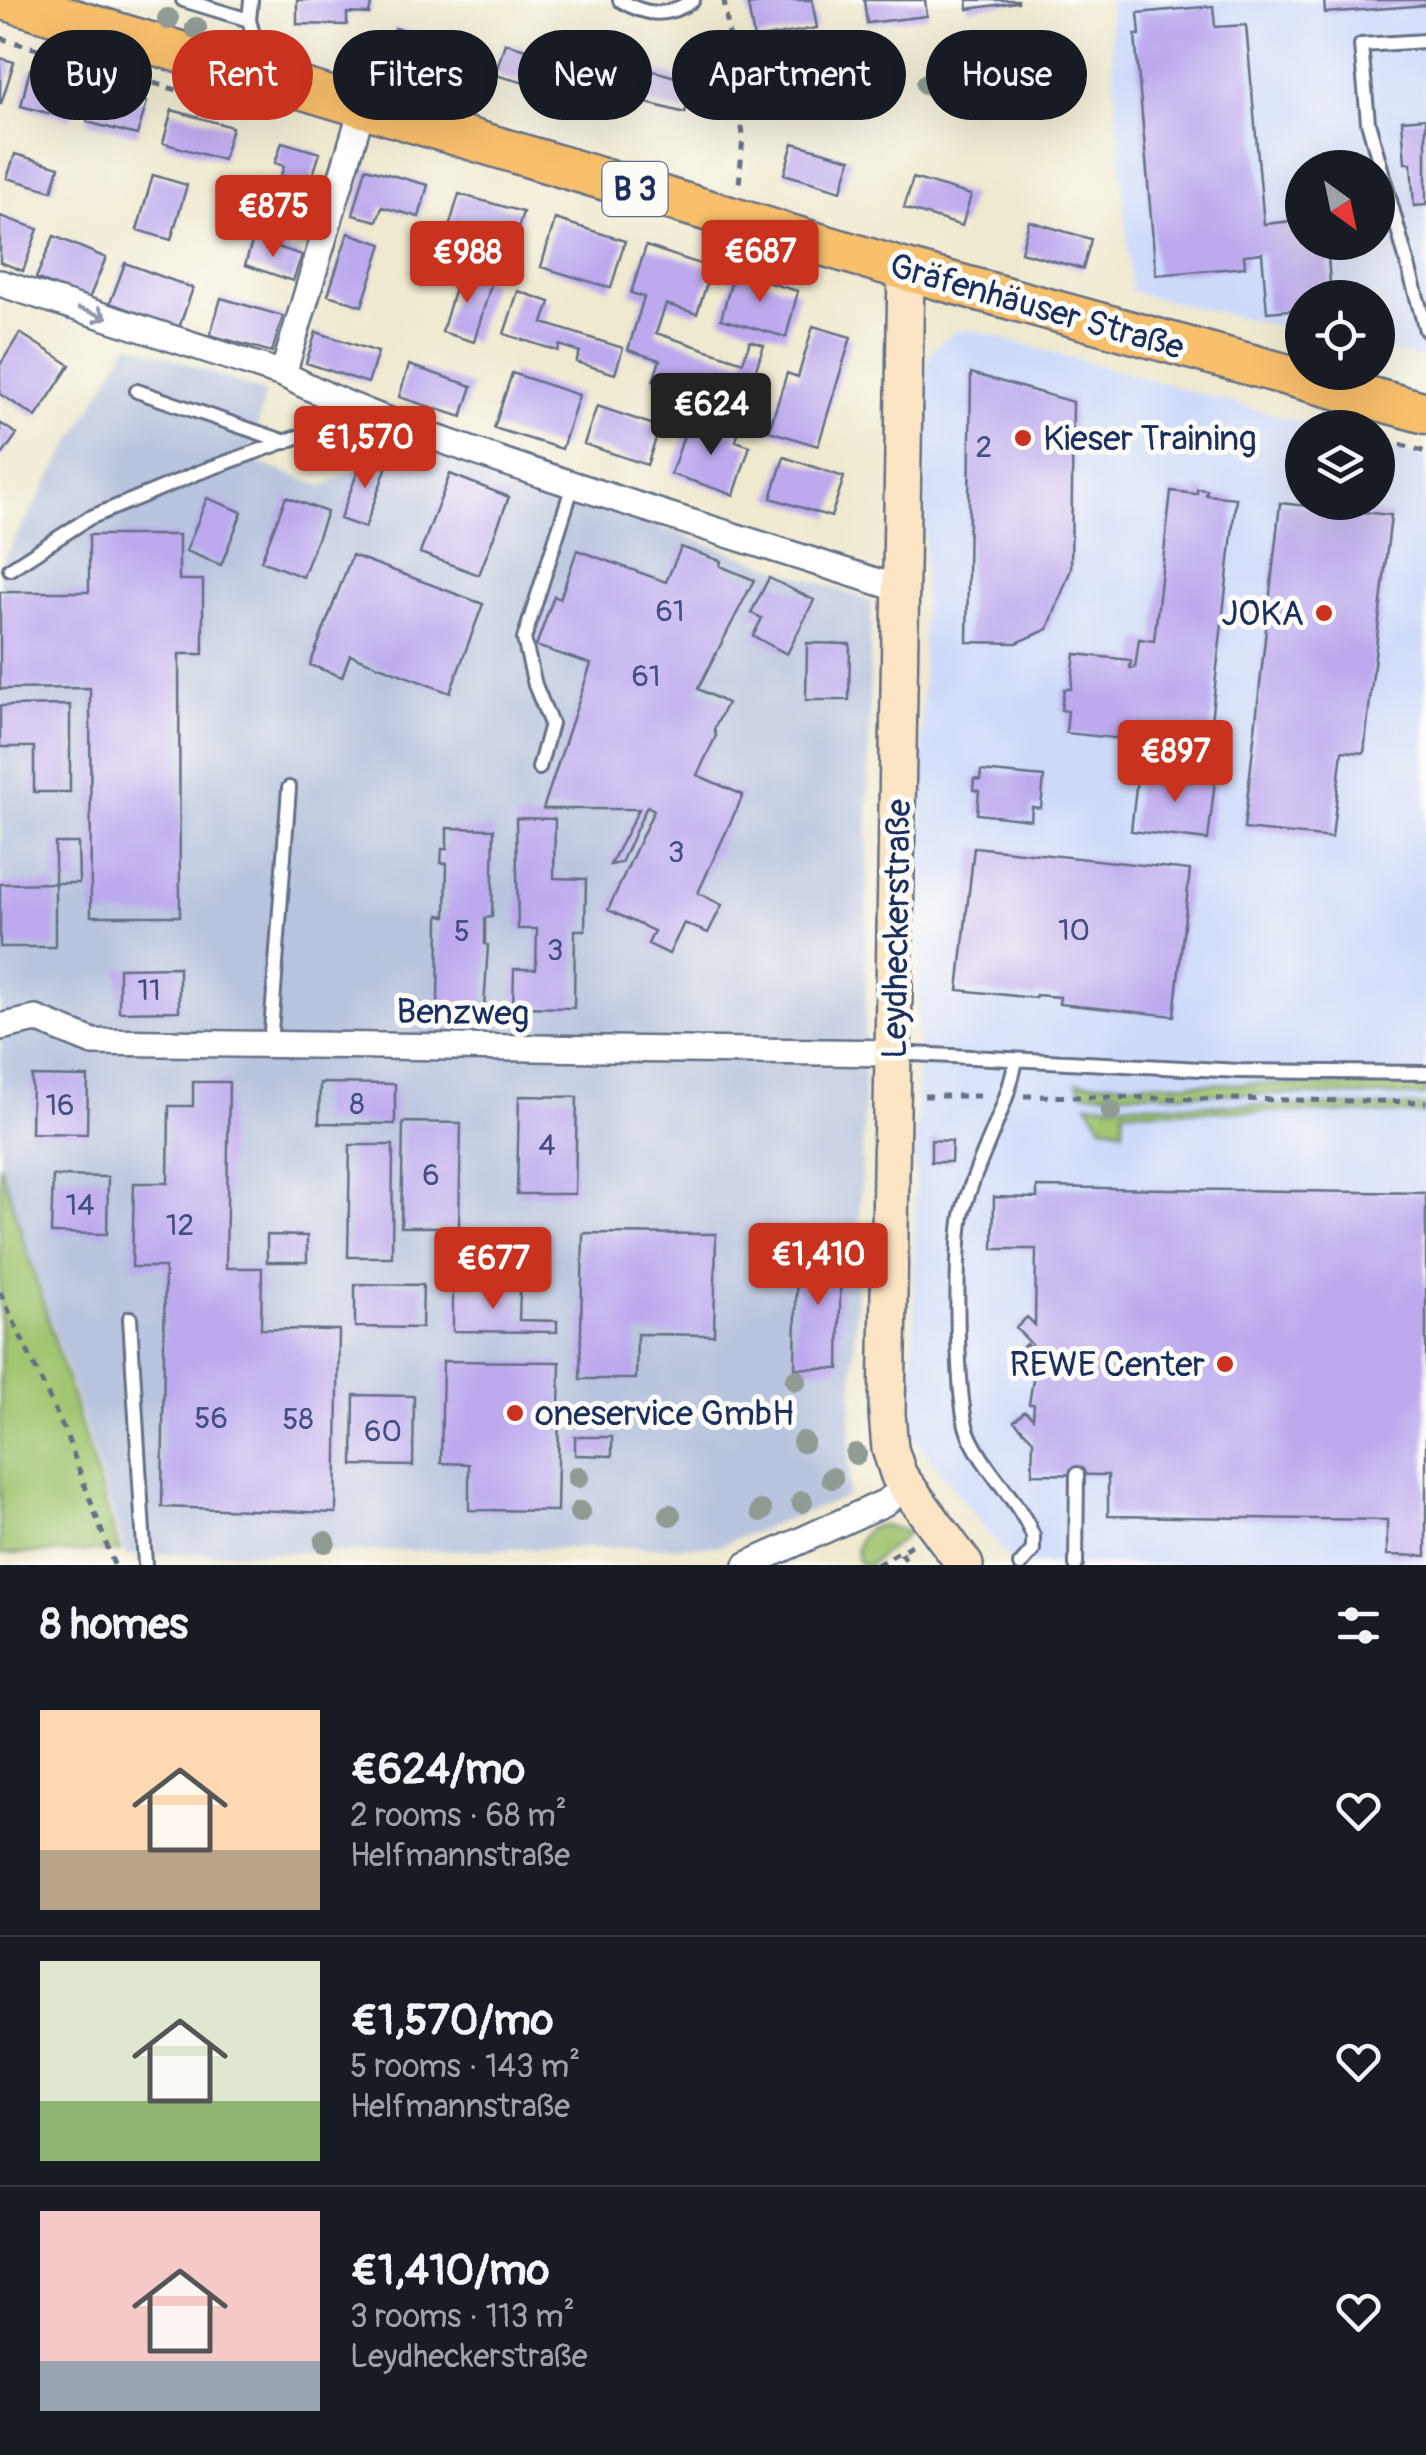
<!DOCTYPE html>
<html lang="en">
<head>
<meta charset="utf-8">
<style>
  body { margin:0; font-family:Pangolin,sans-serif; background:#242831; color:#f1f3f6; height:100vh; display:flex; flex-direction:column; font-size:38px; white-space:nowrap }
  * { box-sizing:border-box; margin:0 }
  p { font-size:32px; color:#9ea1a6 }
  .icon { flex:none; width:55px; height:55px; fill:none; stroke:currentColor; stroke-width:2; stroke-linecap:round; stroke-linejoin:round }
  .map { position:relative; height:1565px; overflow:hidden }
  .side { display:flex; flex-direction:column; background:#171b24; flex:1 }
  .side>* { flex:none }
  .top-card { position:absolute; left:30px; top:30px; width:1368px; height:90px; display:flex; gap:20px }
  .needle { width:65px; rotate:147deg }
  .controls { position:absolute; left:1285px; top:150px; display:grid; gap:20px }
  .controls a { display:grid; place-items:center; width:110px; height:110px; border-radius:50%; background:#171b24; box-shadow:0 10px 40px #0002; font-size:50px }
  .price { position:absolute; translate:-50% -85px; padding:0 22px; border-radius:10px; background:#c8321e; color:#fff; font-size:32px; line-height:65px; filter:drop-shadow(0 2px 5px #0008) }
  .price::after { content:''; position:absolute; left:50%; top:60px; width:30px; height:22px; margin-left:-15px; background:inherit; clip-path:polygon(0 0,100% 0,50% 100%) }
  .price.on { background:#222; color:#fff }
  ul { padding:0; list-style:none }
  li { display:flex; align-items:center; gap:30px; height:250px; padding:0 40px }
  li+li { border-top:2px solid #363941 }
  li span { display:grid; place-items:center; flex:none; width:280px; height:200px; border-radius:0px; color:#555 }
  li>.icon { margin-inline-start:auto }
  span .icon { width:120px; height:120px; fill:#fffc; stroke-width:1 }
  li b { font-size:42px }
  h2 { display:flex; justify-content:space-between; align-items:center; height:120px; padding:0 40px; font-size:42px }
  .tag { padding:0 35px; border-radius:45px; background:#171b24; box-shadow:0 10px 40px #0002; font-size:35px; line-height:90px }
  .tag.on { background:#c8321e; color:#fff }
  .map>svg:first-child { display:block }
</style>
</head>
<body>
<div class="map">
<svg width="1426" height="1565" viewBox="0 0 1426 1565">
  <rect width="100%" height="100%" fill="#fdfcf7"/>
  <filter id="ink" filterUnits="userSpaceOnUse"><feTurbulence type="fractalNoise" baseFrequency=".01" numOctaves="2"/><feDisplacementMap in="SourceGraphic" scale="20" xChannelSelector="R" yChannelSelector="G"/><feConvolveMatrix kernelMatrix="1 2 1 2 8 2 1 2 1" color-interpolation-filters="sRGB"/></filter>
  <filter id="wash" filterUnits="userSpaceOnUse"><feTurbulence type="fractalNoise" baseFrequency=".0048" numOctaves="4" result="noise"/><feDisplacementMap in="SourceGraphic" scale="40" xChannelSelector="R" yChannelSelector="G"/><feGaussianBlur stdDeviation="2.25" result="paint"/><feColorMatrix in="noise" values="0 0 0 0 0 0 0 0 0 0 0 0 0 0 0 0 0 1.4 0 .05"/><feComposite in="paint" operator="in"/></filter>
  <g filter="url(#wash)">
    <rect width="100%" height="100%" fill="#efe9cf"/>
    <path fill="#cedafa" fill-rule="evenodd" d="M1108 0H1426V360L1378 349V298H1302V332L1131 292ZM1302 168H1378V242H1302Z
      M973 330 1319 427 1302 428V502H1378V444L1426 458V1565H1013L912 1435 927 367 933 350 945 338 959 331Z"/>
    <path fill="#b9c4de" d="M129 343 266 393 249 460 323 486 408 439 871 601 864 1110 848 1496 717 1546 126 1555 0 1161V565Z"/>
    <path fill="#a1c56f" stroke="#5e7a66" stroke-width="2.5" d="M1077 1082 1426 1086V1096L1082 1092Z
      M1087 1103 1426 1107V1114L1124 1110 1123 1130 1102 1125Z
      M0 1164 120 1551 0 1554Z
      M882 1525 910 1532 869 1565H860C851 1547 861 1526 882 1525Z"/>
    <g id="blocks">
      <path fill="#bca9ee" d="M297 0H372L369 14 347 13V25L297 24Z
        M780 0H812L817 28 754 39 748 5Z
        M864 0H925L927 16 867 23Z
        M967 0H1018V2L968 9Z
        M1324 0H1426V5L1325 13Z
        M1213 6 1215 27 1246 25 1264 224 1302 220V242H1327L1331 298H1302V309L1267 312 1262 253 1244 255 1245 267 1156 275 1135 35H1140L1138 13Z
        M395 28 454 43 445 76 387 60Z
        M505 43 564 60 555 91 495 75Z
        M0 58 14 62 1 104H0Z
        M633 65 693 82 685 113 624 97Z
        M30 69 81 82 70 119 21 106Z
        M96 88 147 102 137 135 87 122Z
        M172 110 232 127 223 160 163 143Z
        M1426 118V205L1414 206 1411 163H1405L1402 120Z
        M282 142 320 153 303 206 274 197 284 166 275 163Z
        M793 143 851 159 841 191 784 174Z
        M15 154 59 167 52 191 7 178Z
        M366 168 428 185 419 217 382 207 377 221 353 215Z
        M153 175 187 185 171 240 137 230Z
        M913 178 971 195 962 226 904 208Z
        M459 194 523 212 513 245 481 236 479 243 447 234Z
        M0 216 38 229 23 271 0 262Z
        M555 219 625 241 611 288 541 267Z
        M1029 221 1091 239 1083 269 1021 252Z
        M348 233 382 244 362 306 328 295Z
        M54 236 106 258 88 301 36 278Z
        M253 239 302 255 293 281 245 265Z
        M646 246 712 268 697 314 666 304 656 333 743 362 750 341 764 345 752 381 738 377 728 410 685 396 686 392 653 381 660 360 628 350 644 297 631 293Z
        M125 263 193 288 179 328 110 303Z
        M460 271 492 281 474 342 442 332Z
        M734 273 798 291 786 337 721 319Z
        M518 291 550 302 543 323 623 348 615 374 576 362 580 352 560 345 558 351 504 334Z
        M221 298 283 316 272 352 210 335Z
        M813 326 851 337 818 446 769 431 787 373 798 377Z
        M316 332 378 352 368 383 306 363Z
        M20 333 70 365 36 417 0 394V365Z
        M409 365 472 386 462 417 399 397Z
        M512 373 579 395 562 449 494 428Z
        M971 373 1073 402 1071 569 1048 629 1017 643 967 642Z
        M597 406 660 427 647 465 584 444Z
        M0 423 17 434 0 458Z
        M705 423 738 434 736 441 750 446 734 495 671 474 688 424 703 430Z
        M393 449 365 528 340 519 359 468Z
        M784 457 844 477 831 517 771 498Z
        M450 474 509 497 479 575 420 553Z
        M1197 489 1207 490 1206 495 1236 498 1208 748 1066 733 1068 711 1061 710 1064 689H1071L1075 654 1131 660 1130 668H1135L1139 639 1154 641 1171 491 1197 494Z
        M286 497 327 512 303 577 261 561Z
        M207 498 242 512 221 565 186 551Z
        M1280 503 1391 515 1364 753 1342 751 1332 838 1244 829Z
        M89 535H179V580H203V654H179L180 916H91L90 688 0 689V592H89Z
        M681 547 721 561 720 566 754 580 698 689 727 703 714 729 716 736 697 775 743 795 698 893 722 905 708 933 684 923 669 954 648 944 654 931 608 910 654 810 647 806 621 863 610 865 639 809H543L591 664 536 646 554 596 560 599 577 550 666 582Z
        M352 555 483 604 450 693 350 655 342 677 310 665Z
        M769 578 814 600 787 654 753 636 762 618 751 613Z
        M807 643 850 644 849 700H806Z
        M70 705V792H34V747H0V706Z
        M1181 767 1216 772 1208 840 1131 831 1137 778 1179 783Z
        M981 771 1044 777 1041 808 1032 807 1031 820 977 814 979 791 973 790 974 779 980 780Z
        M516 818 555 819 554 878 586 879 585 930H575L574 1008 513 1007 514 969H536L537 929H518Z
        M447 828 494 829 492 917 485 918V944L488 945 484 1009H438L439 915 446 916 447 863H441L442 849H447Z
        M55 843H78L79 883H55Z
        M974 847 1190 870 1174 1016 1059 1004 1060 997 1036 995 1035 998 958 990Z
        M55 883V947H0V884Z
        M179 967V1011L119 1012V968Z
        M32 1076 88 1077 87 1134 31 1133Z
        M193 1082H229L226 1268H262L261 1329 339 1330 336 1513 162 1507 165 1267H132L134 1183H168L169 1106H193Z
        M320 1083 395 1084V1124L319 1123Z
        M519 1096 577 1097 575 1194H517Z
        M403 1122 461 1123 459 1227H401Z
        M931 1140 952 1141 951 1162H931Z
        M350 1145H393L392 1257H348Z
        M53 1176 108 1177 107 1234 51 1233Z
        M1037 1187 1426 1193V1556L1387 1555V1520L1108 1516V1475L1032 1474 1033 1440 1014 1421 1025 1411 1033 1418 1034 1404H1029L1034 1373 1015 1354 1026 1344 1034 1352V1347L1016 1328 1027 1317 1035 1325 1036 1249H993L994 1197 1037 1198Z
        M583 1233 716 1234 714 1335 637 1334 636 1379H580Z
        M267 1235 307 1236V1262H267Z
        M797 1246 841 1247 839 1369 795 1368Z
        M355 1284 423 1285 422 1328 355 1327Z
        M453 1289 520 1290 519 1320 557 1321V1332L453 1331Z
        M443 1361 560 1362 557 1511 469 1510V1464L441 1463Z
        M354 1395 414 1396 413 1466 353 1465Z
        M575 1437H612V1456L575 1455Z"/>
    </g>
  </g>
  <g filter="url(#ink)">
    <use href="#blocks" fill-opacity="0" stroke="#657086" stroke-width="2.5"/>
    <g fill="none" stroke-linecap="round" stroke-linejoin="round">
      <g stroke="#657086" stroke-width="18">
        <path id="lane" d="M183 0 249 20
          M251 0 249 20 263 70
          M620 0C646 16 667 18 693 0
          M1426 41 1361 45 1368 122 1426 330
          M137 391 286 442
          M10 569 89 518 200 472 364 413
          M539 768 551 724 535 685 524 639 573 485
          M270 1045 289 788
          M894 1053 1240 1071 1426 1073
          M1016 1060C1005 1116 977 1158 963 1211 954 1245 956 1400 968 1432 983 1470 1018 1498 1033 1536V1550L1020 1565
          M130 1318 145 1565
          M1076 1565 1077 1474"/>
      </g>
      <g stroke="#657086" stroke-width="30">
        <path id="street" d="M0 283 283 374C353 411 428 435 502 461 634 506 768 546 900 589
          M283 374 363 106
          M0 1027 36 1019 93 1042 894 1053
          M747 1565 884 1503 907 1487"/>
      </g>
      <g stroke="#657086" stroke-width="40">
        <path id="secondary" d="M906 270 887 1413 890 1449 899 1476 965 1565"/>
      </g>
      <g stroke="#657086" stroke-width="45">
        <path id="primary" d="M7 0 906 270 1426 413"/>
      </g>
      <path stroke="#657086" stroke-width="5" stroke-dasharray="8 8" stroke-linecap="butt" d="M724 0 743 135 739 186
        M0 38 194 95
        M1385 440 1426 452
        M924 1096H988
        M1024 1096 1426 1102
        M0 1292 66 1434 114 1565
        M901 1553 910 1565
        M877 1565 913 1544"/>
      <use href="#lane" stroke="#fff" stroke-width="12"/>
      <use href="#street" stroke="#fff" stroke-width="25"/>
      <use href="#secondary" stroke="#fce5c4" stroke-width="35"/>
      <use href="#primary" stroke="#f8bf6c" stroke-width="40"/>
    </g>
    <g fill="#909b94">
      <circle cx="168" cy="19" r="11"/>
      <circle cx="196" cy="28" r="11"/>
      <circle cx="927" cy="84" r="11"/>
      <circle cx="1111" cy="1111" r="11"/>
      <circle cx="796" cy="1380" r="11"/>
      <circle cx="803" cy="1442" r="11"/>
      <circle cx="856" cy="1454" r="11"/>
      <circle cx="578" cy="1477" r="11"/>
      <circle cx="832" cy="1478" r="11"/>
      <circle cx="802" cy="1502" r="11"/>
      <circle cx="761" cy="1511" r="11"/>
      <circle cx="580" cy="1512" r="11"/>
      <circle cx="670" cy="1515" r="11"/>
      <circle cx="325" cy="1542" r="11"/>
    </g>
    <defs><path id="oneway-shaft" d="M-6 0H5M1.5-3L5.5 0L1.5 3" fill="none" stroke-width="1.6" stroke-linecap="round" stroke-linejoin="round" transform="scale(2.5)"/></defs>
    <use stroke="#8d97ae" href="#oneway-shaft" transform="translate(93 313) rotate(18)"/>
  </g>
  <g fill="#c8321e" stroke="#fdfcf7" stroke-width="4">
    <circle cx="1023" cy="438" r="10"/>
    <circle cx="1324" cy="613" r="10"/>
    <circle cx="1225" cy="1364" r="10"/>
    <circle cx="515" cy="1413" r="10"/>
  </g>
  <g text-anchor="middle" stroke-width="10" stroke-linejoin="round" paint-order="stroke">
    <g font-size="30" fill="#434e82">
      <text x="984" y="457">2</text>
      <text x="670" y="621">61</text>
      <text x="646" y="686">61</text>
      <text x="676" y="862">3</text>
      <text x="1074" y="940">10</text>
      <text x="462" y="941">5</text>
      <text x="555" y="960">3</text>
      <text x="149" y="1000">11</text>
      <text x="357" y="1114">8</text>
      <text x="60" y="1115">16</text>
      <text x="547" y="1155">4</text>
      <text x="431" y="1185">6</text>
      <text x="80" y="1215">14</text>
      <text x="180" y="1235">12</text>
      <text x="211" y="1428">56</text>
      <text x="298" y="1429">58</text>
      <text x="383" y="1441">60</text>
    </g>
    <rect fill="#fdfcf7" stroke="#5f6c8c" stroke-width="2.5" x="602.5" y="162" width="65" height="54" rx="8"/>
    <g font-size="32" font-weight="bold" fill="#1b2f5e">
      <text x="635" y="200">B 3</text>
    </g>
    <g font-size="35" fill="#1b2f5e" stroke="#fdfcf7">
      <text transform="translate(1037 306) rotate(16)" y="12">Gräfenhäuser Straße</text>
      <text transform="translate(896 929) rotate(-89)" y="12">Leydheckerstraße</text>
      <text transform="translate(463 1012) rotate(1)" y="12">Benzweg</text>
    </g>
    <g font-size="35" fill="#1b2f5e" stroke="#fdfcf7" text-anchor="start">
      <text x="1043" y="450">Kieser Training</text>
      <text x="1304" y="625" text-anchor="end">JOKA</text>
      <text x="1205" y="1376" text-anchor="end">REWE Center</text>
      <text x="535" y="1425">oneservice GmbH</text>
    </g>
  </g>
</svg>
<div class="controls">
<a><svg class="needle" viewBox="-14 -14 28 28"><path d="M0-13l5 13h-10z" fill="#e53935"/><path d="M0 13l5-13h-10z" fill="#9ea1a6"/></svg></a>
<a><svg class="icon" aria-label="locate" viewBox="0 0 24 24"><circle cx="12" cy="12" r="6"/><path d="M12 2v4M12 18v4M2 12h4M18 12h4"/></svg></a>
<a><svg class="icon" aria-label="layers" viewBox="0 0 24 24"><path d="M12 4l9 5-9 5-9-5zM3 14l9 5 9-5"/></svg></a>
</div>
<b class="price" style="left:273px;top:260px">€875</b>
<b class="price" style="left:760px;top:305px">€687</b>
<b class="price" style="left:467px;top:306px">€988</b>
<b class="price on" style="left:711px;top:458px">€624</b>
<b class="price" style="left:365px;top:491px">€1,570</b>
<b class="price" style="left:1175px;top:805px">€897</b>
<b class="price" style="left:818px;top:1308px">€1,410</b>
<b class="price" style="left:493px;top:1312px">€677</b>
<div class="top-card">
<a class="tag">Buy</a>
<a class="tag on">Rent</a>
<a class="tag">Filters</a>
<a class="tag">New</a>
<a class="tag">Apartment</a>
<a class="tag">House</a>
</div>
</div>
<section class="side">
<h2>8 homes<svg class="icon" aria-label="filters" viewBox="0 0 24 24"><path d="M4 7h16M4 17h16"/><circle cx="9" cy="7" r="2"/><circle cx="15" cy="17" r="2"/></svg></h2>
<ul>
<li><span style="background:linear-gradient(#ffd9b3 70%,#b9a48a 0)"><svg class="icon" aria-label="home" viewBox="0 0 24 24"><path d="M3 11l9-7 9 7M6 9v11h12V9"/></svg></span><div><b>€624/mo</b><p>2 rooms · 68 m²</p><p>Helfmannstraße</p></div><svg class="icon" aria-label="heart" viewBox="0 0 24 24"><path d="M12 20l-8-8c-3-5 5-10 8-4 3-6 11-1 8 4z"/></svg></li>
<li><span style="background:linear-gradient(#dfe7d0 70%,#8fb573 0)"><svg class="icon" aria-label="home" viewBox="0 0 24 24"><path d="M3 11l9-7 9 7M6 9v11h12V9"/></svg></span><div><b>€1,570/mo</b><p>5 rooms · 143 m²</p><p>Helfmannstraße</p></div><svg class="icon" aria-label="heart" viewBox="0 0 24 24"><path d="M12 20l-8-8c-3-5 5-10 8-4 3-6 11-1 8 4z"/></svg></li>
<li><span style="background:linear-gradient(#f6c9c9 75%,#9aa5b1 0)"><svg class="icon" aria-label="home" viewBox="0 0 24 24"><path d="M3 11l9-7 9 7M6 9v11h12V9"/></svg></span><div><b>€1,410/mo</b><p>3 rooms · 113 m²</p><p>Leydheckerstraße</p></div><svg class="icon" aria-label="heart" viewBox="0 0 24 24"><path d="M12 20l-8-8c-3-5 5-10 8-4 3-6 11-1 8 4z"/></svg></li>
</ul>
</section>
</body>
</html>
